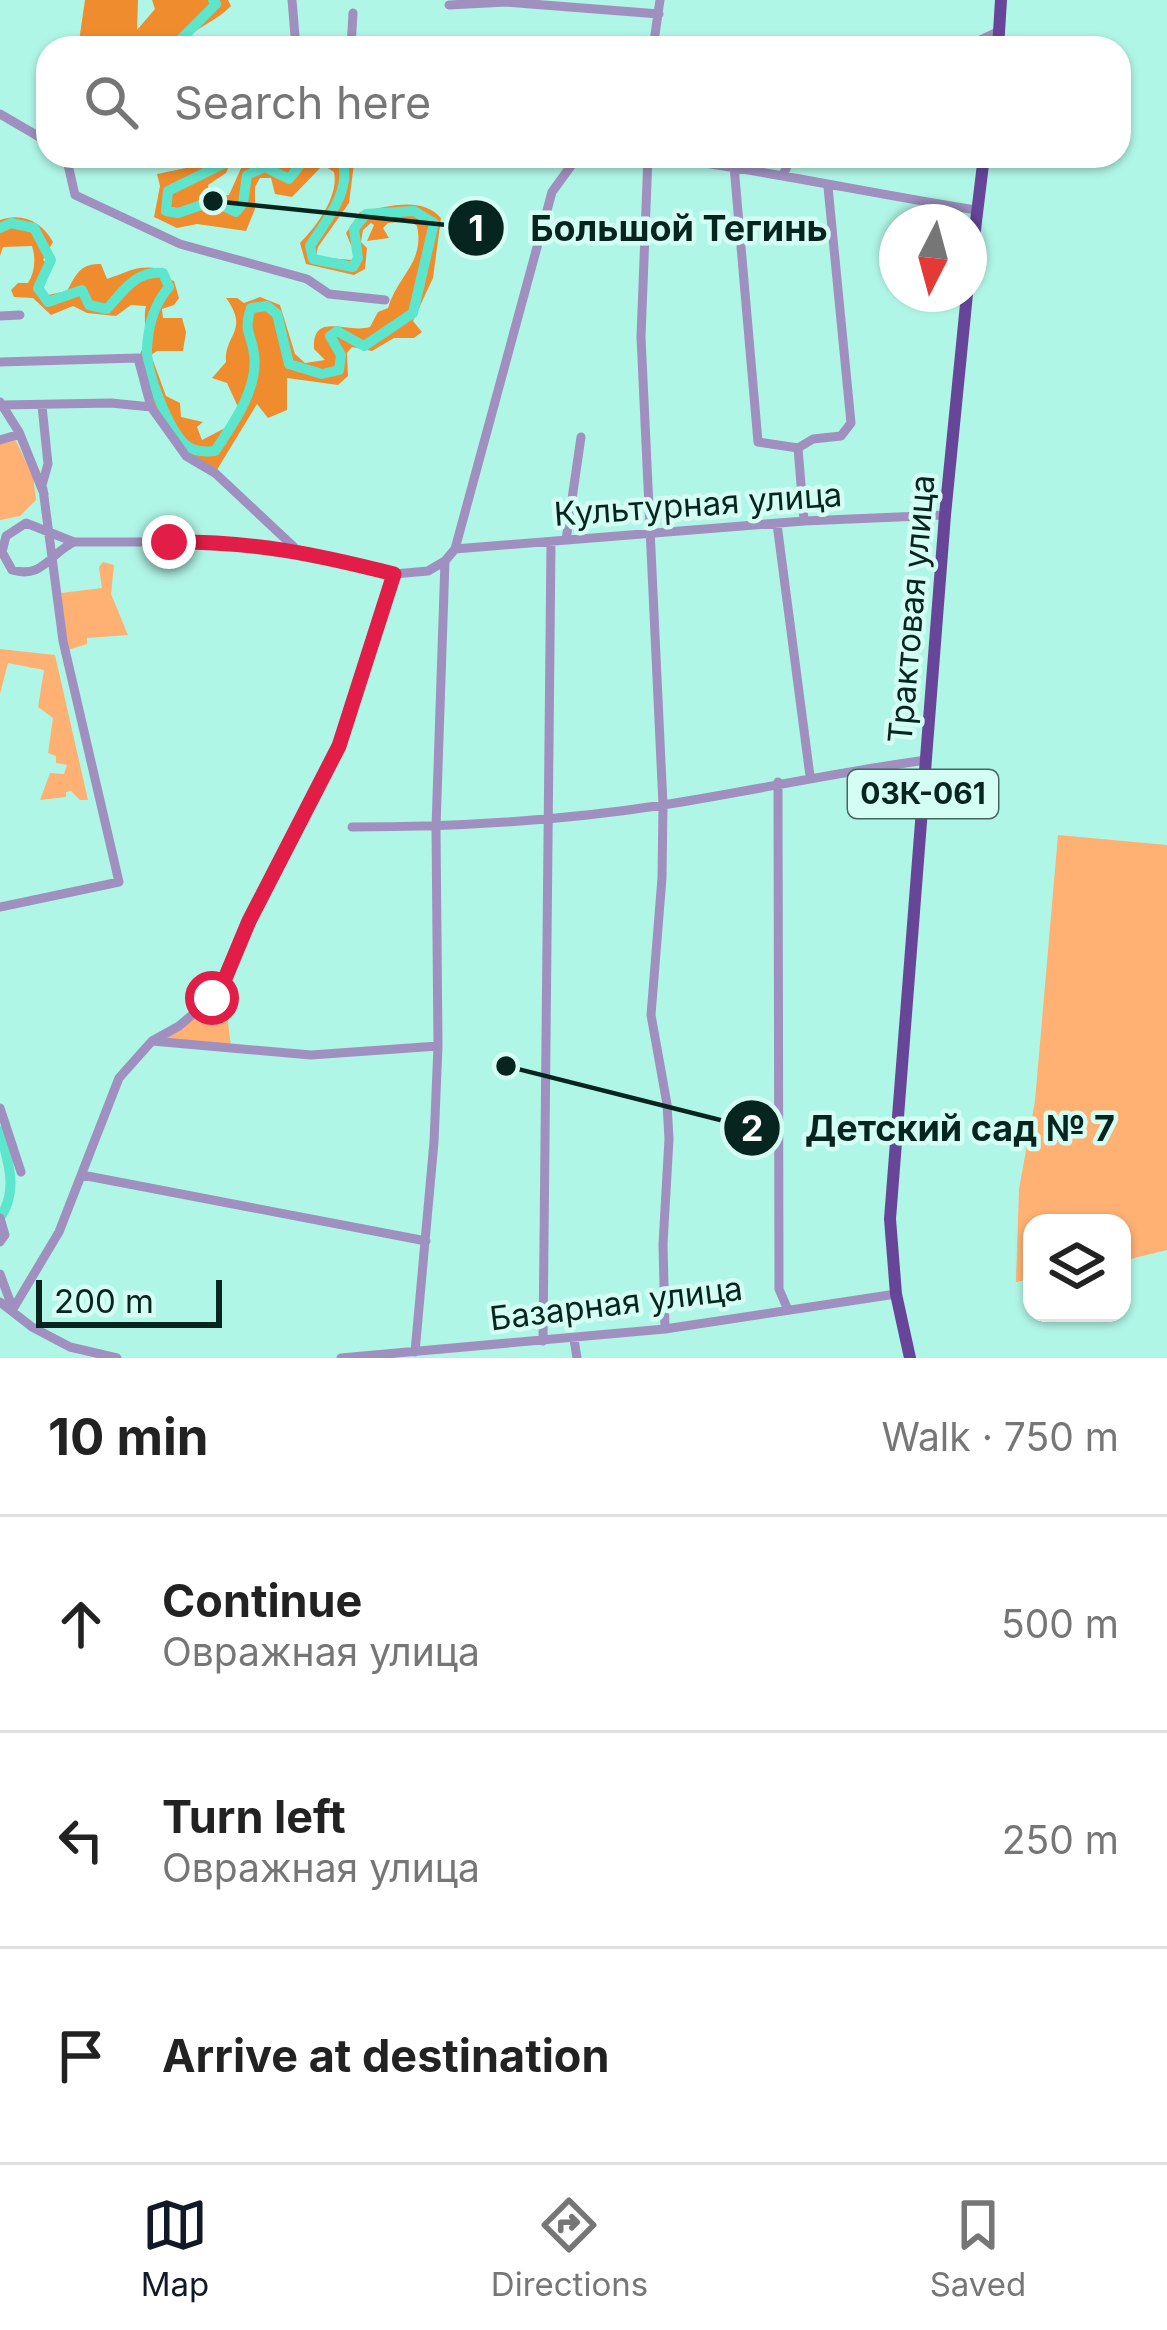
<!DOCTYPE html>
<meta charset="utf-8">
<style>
:root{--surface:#fff;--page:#f2f2f2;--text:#222;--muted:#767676;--line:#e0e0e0;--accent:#111827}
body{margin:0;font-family:Inter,sans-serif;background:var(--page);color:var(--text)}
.controls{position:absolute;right:36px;bottom:36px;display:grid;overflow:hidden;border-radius:24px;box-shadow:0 3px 9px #0004}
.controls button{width:108px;height:108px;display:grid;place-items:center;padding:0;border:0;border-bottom:3px solid var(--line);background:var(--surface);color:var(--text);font:60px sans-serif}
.compass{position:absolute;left:879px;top:204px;width:108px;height:108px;border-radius:50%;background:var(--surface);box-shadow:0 3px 9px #0004;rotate:186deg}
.scale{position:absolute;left:36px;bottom:30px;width:186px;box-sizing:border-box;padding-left:12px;border:6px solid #07251f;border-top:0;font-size:33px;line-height:42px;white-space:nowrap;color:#07251f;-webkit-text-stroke:9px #d4fdf3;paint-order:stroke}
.stop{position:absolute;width:36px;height:36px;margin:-27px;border:9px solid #e11d48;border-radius:50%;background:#fff}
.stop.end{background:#e11d48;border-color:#fff;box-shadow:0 3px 12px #0008}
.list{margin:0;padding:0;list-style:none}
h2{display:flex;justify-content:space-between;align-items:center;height:156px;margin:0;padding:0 48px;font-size:51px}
h2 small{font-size:39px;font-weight:400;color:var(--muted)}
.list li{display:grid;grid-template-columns:78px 1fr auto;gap:36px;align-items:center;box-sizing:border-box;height:216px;padding:0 48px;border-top:3px solid var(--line)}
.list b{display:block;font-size:45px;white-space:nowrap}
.list p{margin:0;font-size:39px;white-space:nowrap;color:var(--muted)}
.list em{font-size:39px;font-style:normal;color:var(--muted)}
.icon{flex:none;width:66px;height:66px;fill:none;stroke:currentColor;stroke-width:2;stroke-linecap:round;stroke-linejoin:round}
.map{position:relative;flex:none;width:1167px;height:1358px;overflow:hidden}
.search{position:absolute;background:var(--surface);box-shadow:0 3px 9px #0004;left:36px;right:36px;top:36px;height:132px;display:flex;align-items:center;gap:30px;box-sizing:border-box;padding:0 42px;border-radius:36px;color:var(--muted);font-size:45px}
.sheet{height:804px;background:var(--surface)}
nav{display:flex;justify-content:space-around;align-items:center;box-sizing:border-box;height:168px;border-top:3px solid var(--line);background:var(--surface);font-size:33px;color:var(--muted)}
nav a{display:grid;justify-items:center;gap:6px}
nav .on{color:var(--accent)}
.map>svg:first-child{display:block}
</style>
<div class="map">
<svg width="1167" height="1358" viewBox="0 0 1167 1358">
<rect width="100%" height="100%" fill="#b0f6e6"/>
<path fill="#feb173" d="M15 439 33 476 36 500 20 516 0 520V442Z
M103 562 114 565 111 594 128 635 87 638V644L68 650 61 593 102 588 99 567Z
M0 649 55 655 88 800H80L71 791 66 792V797L40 800 50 773 64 774 67 765 56 763V756L48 753 53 718 38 707 44 670 8 663 0 694Z
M1058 835 1167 845V1250L1122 1261V1223H1032V1279L1016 1282 1019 1189 1035 1101Z
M224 988 231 1047 163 1038Z"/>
<path fill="#ef8d2e" d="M85 0H138L137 30 155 9 152 0H228L231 6C215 23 191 28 180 48H78Z
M203 156H233L226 173 208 185 209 197 229 195 243 164C277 151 318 156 355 156L349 203 318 247 316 257 352 260 355 255 346 233 360 212C386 207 421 195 441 218L433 278 413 321 422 332 414 338H394L372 351 352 347 347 353 348 376 338 385 287 378V410L268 418 257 404 215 473C181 454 137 403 138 360 139 354 143 349 145 343 147 330 143 319 146 306L131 305 116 316 87 313 73 306 51 315 33 298 14 297 11 290 18 283H28C35 272 36 258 32 246L3 247 0 256V220C23 212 42 222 53 242L43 260 52 267 43 289 48 295 67 291C76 275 80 263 101 264L107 279C126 273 138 264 159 269L161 276 174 281 179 298 174 305 162 309 163 318H182L186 332 183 351H157L151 355 166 396 180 403 181 417 203 422 197 427 202 440 227 427 238 407 227 383 212 378 226 362C224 334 250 331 226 298H237L244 303 260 297 280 305 295 354 305 363 325 360 314 349C312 311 347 334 370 327L378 312 388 308C397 276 425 263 417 226L410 221 388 223 383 228 389 238 367 241 374 225 371 223 363 230 361 242 367 248 365 269 354 275 306 264 300 243C317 226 339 196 334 172L323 165 292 197 275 194 271 178H260L255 187V209L246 231 197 224 177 228 154 217 160 186 157 174 196 166Z"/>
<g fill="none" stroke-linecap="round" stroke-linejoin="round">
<path stroke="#5ce6ce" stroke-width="10" d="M172 48 216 4 213 0
M222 156 227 162 168 191 166 211 178 213 213 201 236 212 243 203 247 175 265 167 289 179 307 156
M0 228 11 223 34 228 51 260 38 288 48 302 82 290 89 305 107 309C123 291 136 270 163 273L169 287C154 304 148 326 147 349 146 372 169 432 187 446 195 452 206 452 215 451 233 424 259 388 254 354 251 331 243 333 251 308L267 306 277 314 289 364 322 374 339 370 341 355 330 336 337 331 364 346 413 313 434 223 414 211 366 214 354 229 358 258 353 267 313 259 310 246C327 219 354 189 341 156
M0 1131C8 1162 19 1190 0 1218"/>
<path stroke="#9f90bf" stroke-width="9" d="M292 0 296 48
M449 5 506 2 659 14
M351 48 353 13
M653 48 660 0
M964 48 999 31
M0 114 48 142
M66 156 75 195 180 244 307 279 329 294 385 300
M526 156 573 163
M648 156 641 337 663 805 662 878 651 1015 667 1104 669 1139 663 1244 665 1329
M652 156C761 169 867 193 976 210
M573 163 591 156
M734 166 758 442 798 448 804 521
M783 175 792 156
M0 316 20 315
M0 362 138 358 151 407 186 456 215 473 294 547
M0 402 19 432 44 494
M2 405 111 403 151 407
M0 440 20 434
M798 448 813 439 841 436 851 423 828 187
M42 485 48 464 42 406
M777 524 810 776
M566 540 581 437
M74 542C49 554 43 579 12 570L2 552 6 536 26 523 74 542H216L296 549 394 574 428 571 445 561
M455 549 804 521 945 515
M778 782 779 1289 788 1310
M352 827C456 827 560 821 663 805 751 791 838 772 926 760
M0 907 119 882 63 641 43 489
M152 1041 311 1055 438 1046
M0 1108 21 1172
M82 1175 426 1241
M0 1218 5 1235 0 1242
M0 1274 13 1309
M0 1302 32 1327 70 1347 117 1358
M13 1309 59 1232 119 1078 152 1041 179 1026 212 998 224 981 249 921 339 746 394 574
M574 1339 577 1358
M543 1341 551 542
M415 1352 434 1142 438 1046 436 827 445 561 455 549 552 192 573 163
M341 1358 665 1329 896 1294"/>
<path stroke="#67469a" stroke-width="12" d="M998 48 1001 0
M969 279 984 156
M910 1358 896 1294 890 1219 945 515 967 294"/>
</g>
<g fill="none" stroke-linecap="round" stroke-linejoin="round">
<path stroke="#e11d48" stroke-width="15" d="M169 542C252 541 315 554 394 574L339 746 249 921 224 981 212 998"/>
</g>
<g text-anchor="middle" stroke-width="9" stroke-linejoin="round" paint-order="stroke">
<rect fill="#d4fdf3" stroke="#44665f" stroke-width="3" x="848" y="770" width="150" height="48" rx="9"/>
<g font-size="30" font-weight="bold" fill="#07251f">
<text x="923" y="804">03К-061</text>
</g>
<g font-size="33" fill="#07251f" stroke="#d4fdf3">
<text transform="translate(698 504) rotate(-4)" y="12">Культурная улица</text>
<text transform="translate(911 609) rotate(-85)" y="12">Трактовая улица</text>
<text transform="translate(616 1303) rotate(-7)" y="12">Базарная улица</text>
</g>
</g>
<path fill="none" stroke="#07251f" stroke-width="4.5" d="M213 201L476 228M506 1066L752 1128"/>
<g fill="#07251f" stroke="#d4fdf3" stroke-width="4.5">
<circle cx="213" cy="201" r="12"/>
<circle cx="506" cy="1066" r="12"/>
<circle cx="476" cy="228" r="30"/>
<circle cx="752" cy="1128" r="30"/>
</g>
<g font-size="36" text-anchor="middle" font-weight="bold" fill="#fff">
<text x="476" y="241">1</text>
<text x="752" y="1141">2</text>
</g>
<g font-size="36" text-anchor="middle" font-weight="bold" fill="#07251f" stroke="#d4fdf3" stroke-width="9" stroke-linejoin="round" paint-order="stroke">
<text x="679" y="241">Большой Тегинь</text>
<text x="960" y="1141">Детский сад № 7</text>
</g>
</svg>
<div class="controls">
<button><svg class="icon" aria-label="layers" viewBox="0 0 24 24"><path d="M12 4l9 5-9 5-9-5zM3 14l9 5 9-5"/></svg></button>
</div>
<svg class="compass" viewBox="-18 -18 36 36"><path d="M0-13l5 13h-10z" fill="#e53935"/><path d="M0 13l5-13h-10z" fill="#767676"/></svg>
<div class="scale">200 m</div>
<div class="stop" style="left:212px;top:998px"></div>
<div class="stop end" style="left:169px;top:542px"></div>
<div class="search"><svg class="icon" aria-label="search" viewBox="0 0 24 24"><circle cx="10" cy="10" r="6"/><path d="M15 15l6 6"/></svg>Search here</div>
</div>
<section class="sheet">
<h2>10 min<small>Walk · 750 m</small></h2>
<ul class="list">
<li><svg class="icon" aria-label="ahead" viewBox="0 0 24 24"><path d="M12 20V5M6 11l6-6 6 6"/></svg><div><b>Continue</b><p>Овражная улица</p></div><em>500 m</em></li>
<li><svg class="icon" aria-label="left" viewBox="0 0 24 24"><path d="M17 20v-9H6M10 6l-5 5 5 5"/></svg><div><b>Turn left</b><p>Овражная улица</p></div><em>250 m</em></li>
<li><svg class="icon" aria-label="arrive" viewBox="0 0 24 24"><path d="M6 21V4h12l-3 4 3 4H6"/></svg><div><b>Arrive at destination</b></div></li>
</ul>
</section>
<nav>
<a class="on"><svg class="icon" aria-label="map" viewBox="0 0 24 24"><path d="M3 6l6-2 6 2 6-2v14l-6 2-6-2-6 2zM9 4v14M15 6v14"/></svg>Map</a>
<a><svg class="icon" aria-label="directions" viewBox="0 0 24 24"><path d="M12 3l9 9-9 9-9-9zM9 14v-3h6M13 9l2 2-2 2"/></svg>Directions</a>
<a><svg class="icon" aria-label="saved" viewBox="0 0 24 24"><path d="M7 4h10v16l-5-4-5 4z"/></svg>Saved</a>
</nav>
